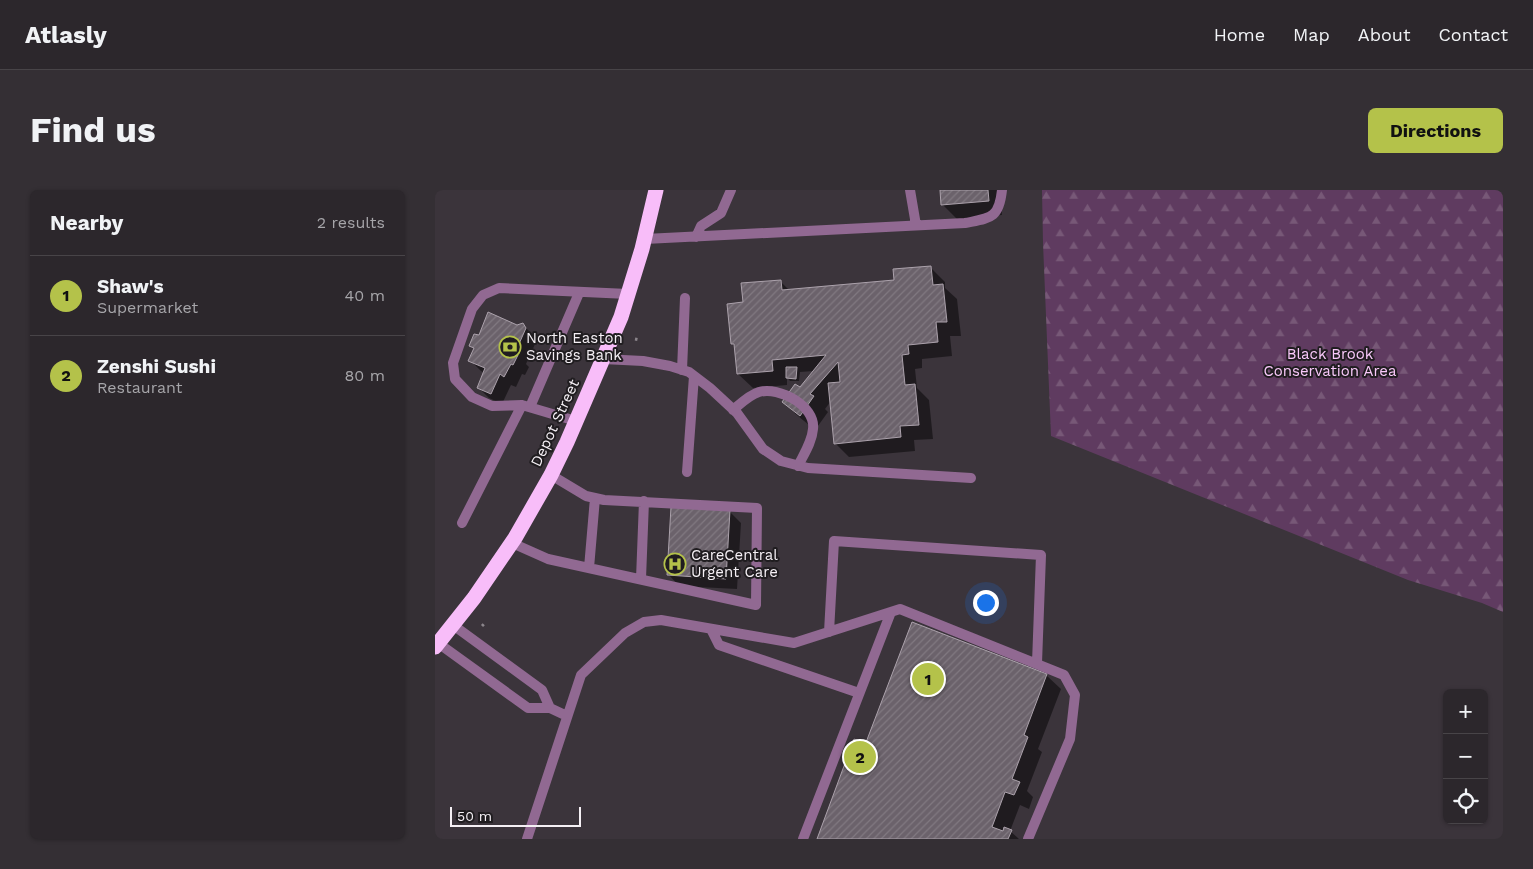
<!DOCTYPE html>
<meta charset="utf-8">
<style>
:root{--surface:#2c272c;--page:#342f34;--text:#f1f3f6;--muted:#a6a5a9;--line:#484448;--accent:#b4c24a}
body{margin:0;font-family:"Work Sans",sans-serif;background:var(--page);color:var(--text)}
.controls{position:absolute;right:15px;bottom:15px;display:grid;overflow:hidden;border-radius:8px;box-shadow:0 1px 4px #0004}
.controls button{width:45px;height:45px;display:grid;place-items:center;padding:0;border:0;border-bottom:1px solid var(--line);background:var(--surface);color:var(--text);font:25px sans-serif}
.scale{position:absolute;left:15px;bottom:12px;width:131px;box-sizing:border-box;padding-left:5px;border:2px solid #f5f0f5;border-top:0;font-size:14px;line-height:18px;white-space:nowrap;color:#f5f0f5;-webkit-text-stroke:4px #201d20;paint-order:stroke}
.you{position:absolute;left:550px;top:412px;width:18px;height:18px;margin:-12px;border:4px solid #fff;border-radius:50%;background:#1a73e8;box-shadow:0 0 0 8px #1a73e833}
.badge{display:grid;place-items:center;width:32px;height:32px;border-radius:50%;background:var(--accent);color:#111;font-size:16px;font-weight:700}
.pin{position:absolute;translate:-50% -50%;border:2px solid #fff;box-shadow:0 1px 5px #0006}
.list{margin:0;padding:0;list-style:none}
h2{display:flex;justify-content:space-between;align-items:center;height:65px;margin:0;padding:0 20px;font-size:21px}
h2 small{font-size:16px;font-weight:400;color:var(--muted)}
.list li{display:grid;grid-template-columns:32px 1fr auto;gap:15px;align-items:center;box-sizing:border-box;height:80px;padding:0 20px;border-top:1px solid var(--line)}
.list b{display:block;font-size:19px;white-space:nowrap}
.list p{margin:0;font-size:16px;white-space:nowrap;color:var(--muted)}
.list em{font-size:16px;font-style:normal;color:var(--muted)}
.icon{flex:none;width:28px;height:28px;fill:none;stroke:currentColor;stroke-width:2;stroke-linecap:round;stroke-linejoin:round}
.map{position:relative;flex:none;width:1068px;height:649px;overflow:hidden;border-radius:8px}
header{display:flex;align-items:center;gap:30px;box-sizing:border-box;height:70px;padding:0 25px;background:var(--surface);border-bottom:1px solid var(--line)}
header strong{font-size:24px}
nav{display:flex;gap:28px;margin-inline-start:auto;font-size:18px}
.intro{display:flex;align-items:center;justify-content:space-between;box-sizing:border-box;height:120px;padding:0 30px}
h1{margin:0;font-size:35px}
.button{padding:12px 22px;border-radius:8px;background:var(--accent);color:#111;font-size:18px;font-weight:700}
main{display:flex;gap:30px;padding:0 30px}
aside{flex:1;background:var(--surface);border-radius:8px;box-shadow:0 1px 4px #0004}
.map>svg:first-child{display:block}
</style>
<header>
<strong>Atlasly</strong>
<nav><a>Home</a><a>Map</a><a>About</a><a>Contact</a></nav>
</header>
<div class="intro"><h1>Find us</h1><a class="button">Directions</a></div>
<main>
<aside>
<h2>Nearby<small>2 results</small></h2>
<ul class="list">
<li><span class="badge">1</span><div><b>Shaw's</b><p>Supermarket</p></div><em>40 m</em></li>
<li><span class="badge">2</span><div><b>Zenshi Sushi</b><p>Restaurant</p></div><em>80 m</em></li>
</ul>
</aside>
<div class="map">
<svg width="1068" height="649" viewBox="0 0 1068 649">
<defs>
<pattern id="forest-firs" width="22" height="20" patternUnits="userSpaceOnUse" patternTransform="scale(1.25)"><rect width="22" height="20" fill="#5f3b60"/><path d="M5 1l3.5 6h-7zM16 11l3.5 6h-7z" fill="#775877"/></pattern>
<pattern id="building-hatch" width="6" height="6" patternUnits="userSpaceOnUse" patternTransform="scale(1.25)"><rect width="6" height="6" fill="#6b626b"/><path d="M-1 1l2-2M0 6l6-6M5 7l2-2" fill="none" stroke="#817981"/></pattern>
</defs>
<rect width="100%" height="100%" fill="#3b343b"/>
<path fill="url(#forest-firs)" d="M607 0H1068V422L1047 413 973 390 616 246 608 53Z"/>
<path fill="#0007" d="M506 0H565L567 25 522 29 508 15Z
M495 77 510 92V98L522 109 526 146H515L517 166 487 169V178L480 179 482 198 494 210 498 249 479 250 480 261 414 267 400 253 396 211 390 219 393 222 380 240 363 226 348 212 365 199 379 181 365 182 364 191H355L352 187V195L318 198 303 184 301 158 297 153 309 113 345 91 355 101 460 91Z
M88 135 101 148V152L91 174 94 177 90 185 87 184 81 197 76 195 67 214 54 208 43 197 49 183 46 181 35 170 40 159 36 156 44 147Z
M295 322 306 333 302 399 244 396 233 384Z
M611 485 626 499 603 559 607 562 592 601 598 607 594 619 585 615 575 641 584 649H383L431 557Z"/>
<path fill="url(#building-hatch)" stroke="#aca2ac" d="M505 0H553L554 11 506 15Z
M496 76 498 95 508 94 512 132H501L503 152 473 155 474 164 467 165 470 195 480 194 484 235 465 236 466 247 399 254 393 193 405 192 403 172 375 204 379 206 365 226 347 212 360 194 365 197 391 165 337 170 338 181 302 184 299 154H296L292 114 308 112 306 93 346 90 347 100 459 90 458 79Z
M53 122 82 135 88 133 91 138 80 163 83 165 78 175 76 174 69 187 65 184 56 204 42 198 50 178 33 171 39 158 34 156 39 144 44 145Z
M351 177H362L361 189 351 188Z
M236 317 295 320 291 389 232 385Z
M477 432 612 484 589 545 593 547 577 589 585 592 579 605 570 602 557 637 568 641 569 637 577 640 573 649H382L419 549 430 555Z"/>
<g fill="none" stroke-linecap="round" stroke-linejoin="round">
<path stroke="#8b858b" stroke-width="3" stroke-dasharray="2.5 4" stroke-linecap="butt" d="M200 149 205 150
M47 436 49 434"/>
<path stroke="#916992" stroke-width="10" d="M475 0 481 35
M261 47 266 36 286 23 296 0
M210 49 530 33C555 28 564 29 567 0
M168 169 208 171 235 176 254 182 275 198 302 223 328 259 346 271 373 278 536 288
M247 180 250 108
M95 217 144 103
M298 220C305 214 314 205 324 202 344 196 381 216 378 239 377 252 369 264 363 276
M141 231 87 215 57 216 37 207 20 189 18 173 37 119 48 105 64 98 193 104
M252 282 259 186
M27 333 87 215
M77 353 113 369 321 415 322 318 169 310 151 306 116 285
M154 378 160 308
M206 389 209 311
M18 435 107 500 115 518
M276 439 284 455 424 503
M394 442 399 351 606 365 602 473
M3 453 93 518H115L132 526
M92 649 146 485 190 443 209 432 226 430 359 453 465 419 629 485 640 505 635 549 593 649
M368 649 456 422"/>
<path stroke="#f8bdf9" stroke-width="15" d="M0 457 39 408 80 348 116 285 132 252 186 127 207 59 221 0"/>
</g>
<defs>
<g id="bank-ring" transform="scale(1.125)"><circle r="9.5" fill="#201d20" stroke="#b4c24a" stroke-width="1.5"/><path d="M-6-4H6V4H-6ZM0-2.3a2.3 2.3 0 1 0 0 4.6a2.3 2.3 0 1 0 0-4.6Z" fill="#b4c24a"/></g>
<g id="hospital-ring" transform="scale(1.125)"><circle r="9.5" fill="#201d20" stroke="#b4c24a" stroke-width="1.5"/><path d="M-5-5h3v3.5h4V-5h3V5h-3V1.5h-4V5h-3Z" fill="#b4c24a"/></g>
</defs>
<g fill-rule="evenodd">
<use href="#bank-ring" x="75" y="157"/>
<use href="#hospital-ring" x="240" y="374"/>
</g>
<g text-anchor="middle" stroke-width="4" stroke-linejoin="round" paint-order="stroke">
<g font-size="15" fill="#f5f0f5" stroke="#201d20" text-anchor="start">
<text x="91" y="153">North Easton<tspan x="91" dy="17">Savings Bank</tspan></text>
<text x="256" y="370">CareCentral<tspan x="256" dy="17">Urgent Care</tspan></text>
</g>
<g font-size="15" fill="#fac9fb" stroke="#201d20">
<text x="895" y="169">Black Brook<tspan x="895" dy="17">Conservation Area</tspan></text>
</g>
<g font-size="15" fill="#f5f0f5" stroke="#201d20">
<text transform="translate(120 233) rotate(-65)" y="5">Depot Street</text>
</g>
</g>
</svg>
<div class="controls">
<button>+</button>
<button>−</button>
<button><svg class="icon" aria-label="locate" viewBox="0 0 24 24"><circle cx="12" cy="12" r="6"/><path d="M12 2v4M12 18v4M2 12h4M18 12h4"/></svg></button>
</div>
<div class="scale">50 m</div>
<div class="you"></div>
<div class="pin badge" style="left:493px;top:489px">1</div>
<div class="pin badge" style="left:425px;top:567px">2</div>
</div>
</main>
